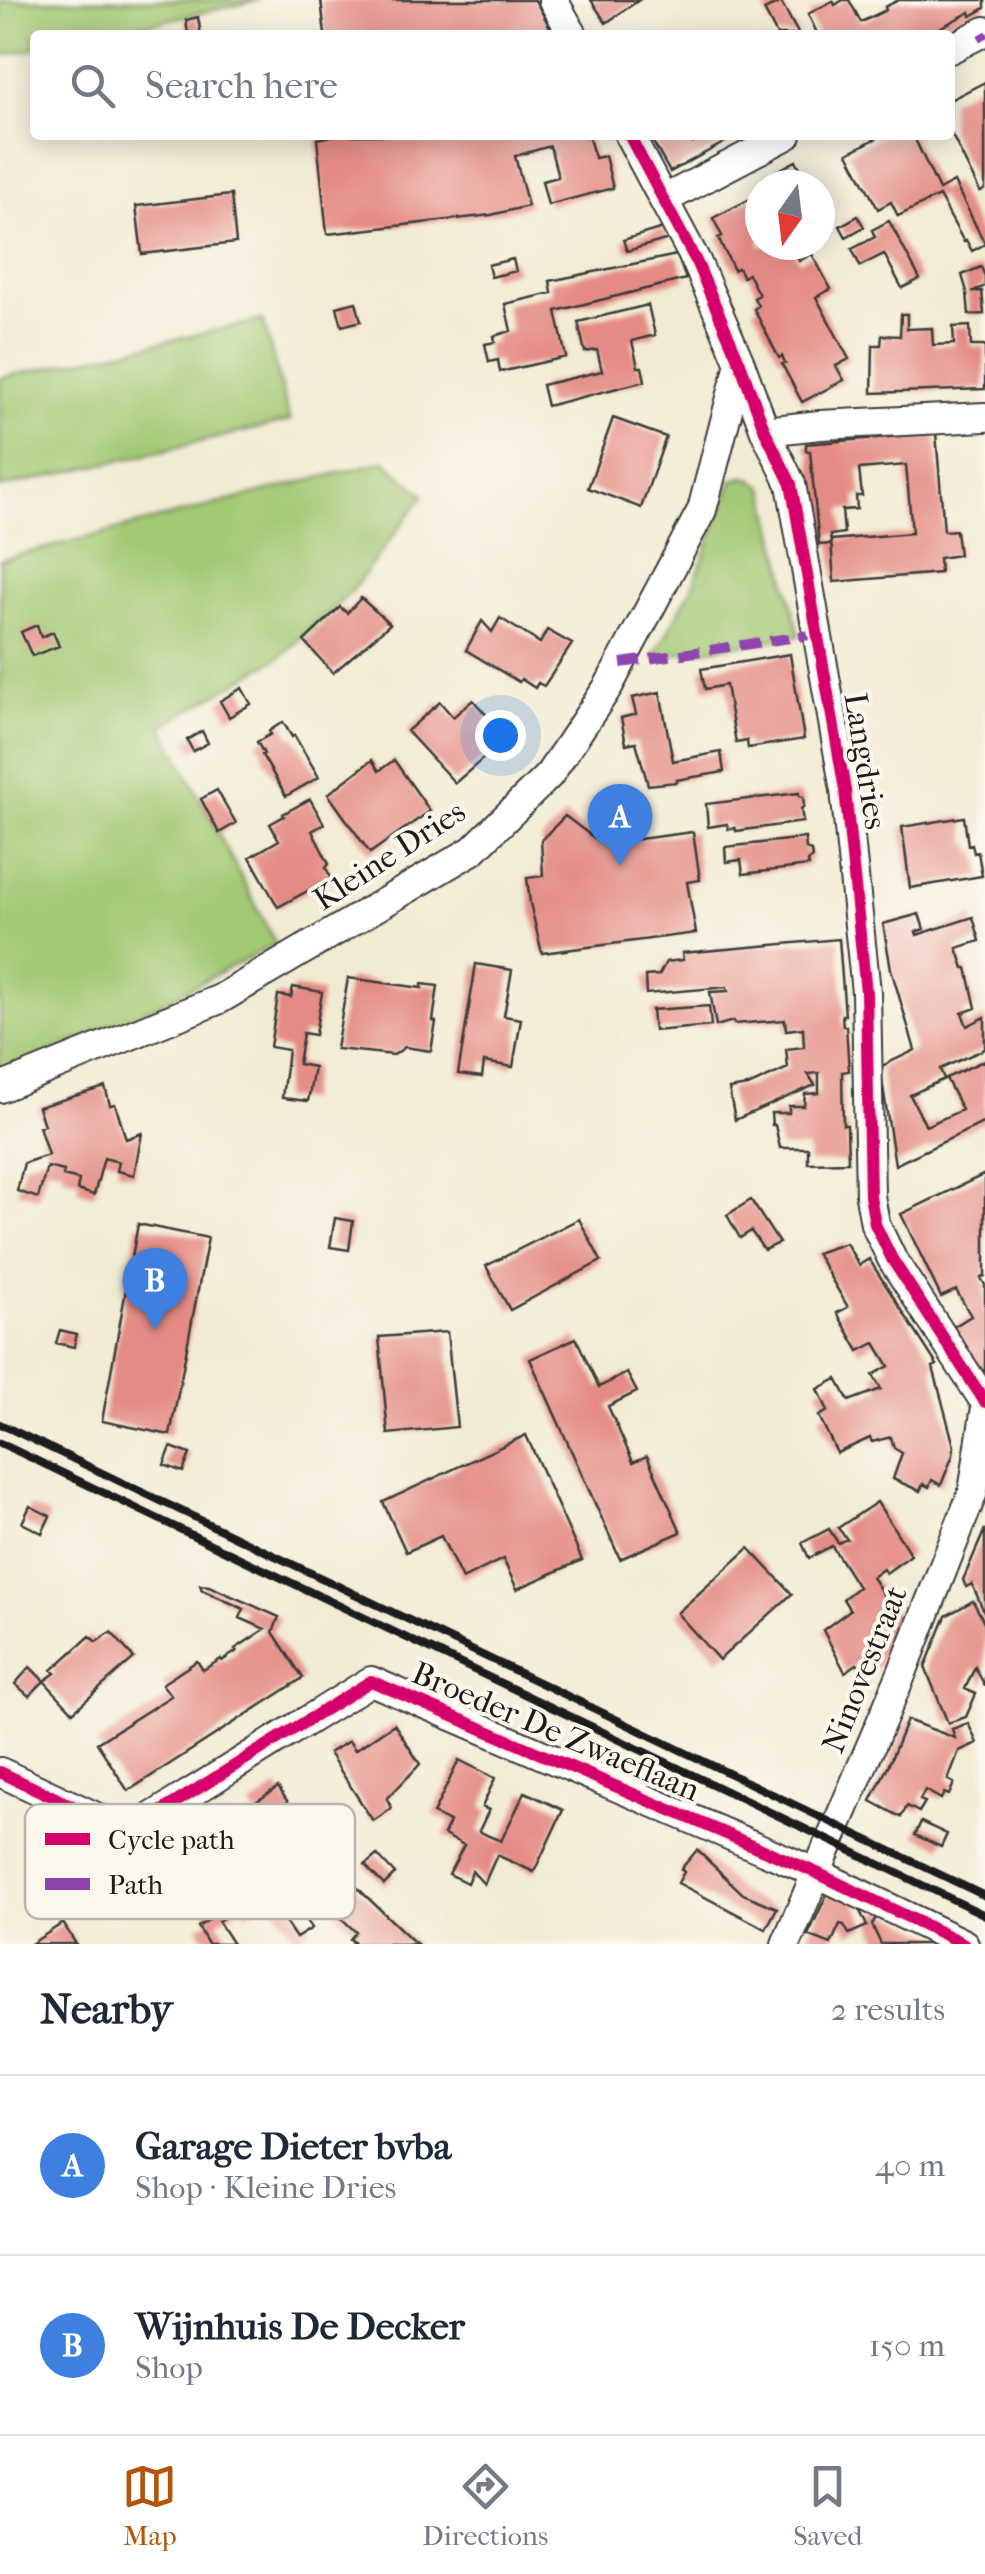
<!DOCTYPE html>
<meta charset="utf-8">
<style>
:root{--surface:#fff;--page:#f6f6f7;--text:#1f2937;--muted:#747a83;--line:#e0e1e3;--accent:#b45309}
body{margin:0;font-family:"IM FELL French Canon",serif;background:var(--page);color:var(--text)}
.compass{position:absolute;left:745px;top:170px;width:90px;height:90px;border-radius:50%;background:var(--surface);box-shadow:0 5px 25px #0003;rotate:194deg}
.you{position:absolute;left:500px;top:735px;width:35px;height:35px;margin:-25px;border:8px solid #fff;border-radius:50%;background:#1a73e8;box-shadow:0 0 0 15px #1a73e833}
.badge{display:grid;place-items:center;width:65px;height:65px;border-radius:50%;background:var(--accent);color:#fff;font-size:32px;font-weight:700}
.pin{position:absolute;translate:-50% -82px;filter:drop-shadow(0 2px 5px #0008)}
.pin::after{content:'';position:absolute;top:52px;width:35px;height:30px;background:inherit;clip-path:polygon(0 0,100% 0,50% 100%)}
.list{margin:0;padding:0;list-style:none}
h2{display:flex;justify-content:space-between;align-items:center;height:130px;margin:0;padding:0 40px;font-size:42px}
h2 small{font-size:32px;font-weight:400;color:var(--muted)}
.list li{display:grid;grid-template-columns:65px 1fr auto;gap:30px;align-items:center;box-sizing:border-box;height:180px;padding:0 40px;border-top:2px solid var(--line)}
.list b{display:block;font-size:38px;white-space:nowrap}
.list p{margin:0;font-size:32px;white-space:nowrap;color:var(--muted)}
.list em{font-size:32px;font-style:normal;color:var(--muted)}
.icon{flex:none;width:55px;height:55px;fill:none;stroke:currentColor;stroke-width:2;stroke-linecap:round;stroke-linejoin:round}
.map{position:relative;flex:none;width:985px;height:1944px;overflow:hidden}
.search{position:absolute;background:var(--surface);box-shadow:0 5px 25px #0003;left:30px;right:30px;top:30px;height:110px;display:flex;align-items:center;gap:25px;box-sizing:border-box;padding:0 35px;border-radius:10px;color:var(--muted);font-size:38px}
.sheet{height:490px;background:var(--surface)}
nav{display:flex;justify-content:space-around;align-items:center;box-sizing:border-box;height:140px;border-top:2px solid var(--line);background:var(--surface);font-size:28px;color:var(--muted)}
nav a{display:grid;justify-items:center;gap:5px}
nav .on{color:var(--accent)}
.map>svg:first-child{display:block}
</style>
<div class="map">
<svg width="985" height="1944" viewBox="0 0 985 1944">
<rect width="100%" height="100%" fill="#fbf7ec"/>
<filter id="ink" filterUnits="userSpaceOnUse"><feTurbulence type="fractalNoise" baseFrequency=".01" numOctaves="2"/><feDisplacementMap in="SourceGraphic" scale="20" xChannelSelector="R" yChannelSelector="G"/><feConvolveMatrix kernelMatrix="1 2 1 2 8 2 1 2 1" color-interpolation-filters="sRGB"/></filter>
<filter id="wash" filterUnits="userSpaceOnUse"><feTurbulence type="fractalNoise" baseFrequency=".0048" numOctaves="4" result="noise"/><feDisplacementMap in="SourceGraphic" scale="40" xChannelSelector="R" yChannelSelector="G"/><feGaussianBlur stdDeviation="2.25" result="paint"/><feColorMatrix in="noise" values="0 0 0 0 0 0 0 0 0 0 0 0 0 0 0 0 0 1.4 0 .05"/><feComposite in="paint" operator="in"/></filter>
<g filter="url(#wash)">
<rect width="100%" height="100%" fill="#f2ebd4"/>
<path fill="#a3c974" stroke="#607248" stroke-width="2.5" d="M0 0H260L98 35H35V49L0 56Z
M263 320 290 421 0 488V378Z
M384 461 424 495 350 593 280 657 162 726 276 944 135 1016 0 1072V560Z
M743 477 753 479 765 488 799 636 654 657 692 588 733 480Z"/>
<g id="blocks">
<path fill="#e48b85" d="M321 0H535L554 35H531L529 31 498 35H325Z
M591 0H639L606 23Z
M843 0H849L861 22 886 10 885 7 899 0H985V8L971 16 970 12 926 35H818L808 14 833 1 835 5Z
M781 2 799 35H777L764 10Z
M198 17 201 35H188L186 20Z
M985 82V189L980 192 950 131V100Z
M336 135H588L595 158 605 156 613 188 548 205 542 181 558 177 550 146 515 156 528 206 491 215 327 234 317 139Z
M649 135H689L693 143 708 135H738L670 172Z
M883 135H913L939 190 954 182 985 244 972 251 966 240 964 242 939 196 898 216 891 202 878 209 848 153Z
M796 161 803 173 781 185H767L764 178Z
M760 194V245H791L799 261 812 254 831 289 816 297 849 359 836 366 844 380 802 402 782 364 785 363 782 356 779 358 754 309 758 306 754 298 759 295 748 274 743 277 738 268 734 270 718 238 722 236 713 218Z
M231 195 236 243 142 254 136 206Z
M858 216 864 227 846 237 840 226Z
M889 221 920 279 902 288 884 254 860 266 852 249 875 237 872 230Z
M663 228 669 239 627 251 623 240Z
M677 255 686 279 556 311 566 357 500 372 498 360 489 362 485 344 495 342 494 336 511 331 505 304 552 293 550 281Z
M513 259 516 271 491 277 488 265Z
M981 267 985 276V286L972 292 982 291 984 314 969 315 967 292 962 275Z
M356 302 361 321 342 326 337 307Z
M648 305 655 335 632 341 638 367H642L645 381 547 406 542 385 602 371 597 350 585 352 578 322Z
M901 314H907V329L932 328 933 345 954 344 953 327 970 326 971 346H985V389L872 393 873 345H881L882 335 900 336Z
M613 418 666 437 641 508 588 488Z
M936 433 944 531 956 530 959 555 939 558 940 573 834 582 831 540 912 533 906 465 859 469 862 496H856L857 509 842 510 844 533 830 535 831 544 819 545 810 451H806V444Z
M361 598 390 624 333 673 304 641 340 607 347 613Z
M500 618 540 643 547 630 572 644 544 686 538 683 535 688 521 679 519 682 466 650 482 621 492 632Z
M37 625 41 637 53 632 59 646 32 656 21 632Z
M790 654 804 739 748 748 747 741 736 743 726 685 705 689 701 669Z
M242 688 251 704 229 717 220 701Z
M660 692 673 761 721 752 724 772 676 780 677 782 648 785 636 742 626 744 621 718 636 714 632 698Z
M473 700 507 738 455 783 407 731 440 702 453 717Z
M283 722 292 737 294 735 319 777 286 796 262 755 264 754 257 742 271 734 269 731Z
M202 731 208 743 193 751 187 740Z
M372 760 379 771 394 760 430 811 370 853 328 794Z
M217 790 236 823 219 833 201 799Z
M799 793V796L803 797 804 806 801 809 803 822 736 831 735 828 728 829 727 824 708 827 706 804Z
M310 799 324 824 312 831 329 864 326 868 331 878 278 907 250 857 279 840 270 824 284 816 283 814Z
M565 816 602 844 693 832 700 880 687 882 696 933 542 953 530 903 527 878 543 876 541 840Z
M964 817 968 845 972 844 974 853 978 852 982 876 910 888 902 827Z
M805 838 806 849 811 851 812 858 808 862 809 866 743 874 741 860 726 862 725 847Z
M919 914 924 929 916 932 917 935 973 917 980 941 957 948 964 968H967L976 1008 962 1013 967 1026 985 1017V1049L940 1069 944 1079 910 1095 926 1126 962 1110 946 1078 985 1060V1122L895 1165 880 1067 915 1050 891 969 883 924Z
M839 939 845 1015H842L843 1026H846L849 1071 842 1072 843 1125H847L848 1162 808 1163V1148H780L775 1125H772L771 1113H789V1106H804L805 1094 819 1093V1073L808 1074 815 1085 735 1120 729 1089 748 1086 788 1068 786 1049 804 1047 803 1028 786 1030 785 1020 734 1024 733 1021 716 1026 710 992 728 991 727 987 646 994 645 976 659 975 666 962 683 960 682 953Z
M476 964 512 970 504 1016 521 1019 513 1067 484 1062 482 1077 458 1074Z
M348 978 422 988V984L438 986 433 1021 436 1022 431 1051 405 1047 394 1055 336 1049Z
M293 987 322 992 315 1035 303 1033 298 1064 314 1067 308 1101 282 1098 288 1050 270 1047 278 995 291 997Z
M709 1006 711 1026 654 1031 652 1010Z
M105 1087 110 1105 115 1104 126 1139 142 1133 134 1175 117 1171 119 1162 104 1158 94 1195 77 1190 79 1180 63 1176 64 1171 47 1167 38 1198 17 1191 24 1163 48 1155 39 1126 44 1125 38 1107Z
M985 1174V1276L981 1278 985 1285V1371L976 1370 950 1329 971 1316 956 1290 941 1297 901 1214Z
M751 1200 779 1243 764 1250 751 1231 740 1238 727 1215Z
M335 1218 353 1221 349 1250 330 1247Z
M579 1219 601 1261 510 1310 486 1266Z
M138 1224 208 1238 170 1435 102 1421Z
M846 1243 859 1265 869 1259 937 1365 933 1367 954 1446 953 1455 941 1485 932 1480 929 1487 923 1484 920 1491 893 1479 902 1453 894 1448 891 1437 872 1442 870 1438 837 1453 819 1416 828 1411 818 1389 837 1379 849 1401 881 1389 873 1375 889 1366 875 1343 859 1351 837 1313 848 1307 816 1253Z
M60 1330 76 1334 74 1347 56 1343Z
M447 1332 457 1427 388 1434 379 1337Z
M576 1338 599 1387 627 1373 637 1392 608 1406 633 1462 647 1456 681 1532 620 1559 530 1359Z
M526 1435 582 1560 517 1589 503 1559 462 1579 441 1536 406 1552 383 1502Z
M171 1447 190 1454 183 1472 164 1465Z
M877 1502 911 1555 886 1573 883 1569 872 1577 898 1617 878 1666 864 1670 857 1664 845 1672 823 1630 850 1610 843 1599 858 1587 832 1546 809 1558 802 1543 829 1529 838 1543 847 1539 838 1528Z
M30 1506 50 1516 42 1533 22 1523Z
M985 1529V1614L972 1584 966 1587 963 1580Z
M749 1548 792 1594 719 1660 677 1613Z
M200 1585 209 1586 279 1617 273 1632 303 1678 128 1791 97 1743 171 1696 162 1684 197 1661 203 1670 221 1659 222 1661 237 1651 235 1649 265 1629 240 1618 244 1609 202 1590Z
M973 1601 985 1624V1686L975 1667 965 1689 976 1694 966 1717 948 1723 925 1667 946 1616Z
M111 1632 134 1658 73 1712 44 1681 29 1696 15 1684 30 1667 44 1681 55 1673 52 1670 90 1636 96 1642Z
M907 1720 955 1738 952 1729 968 1723 977 1743 959 1751 948 1780 954 1783 949 1795 944 1793 941 1799 925 1790 920 1800 925 1802 919 1812 907 1806 901 1817 871 1801 889 1764Z
M394 1724 420 1764 387 1799 392 1808 373 1821 329 1753 349 1741 355 1750Z
M459 1760 495 1778 482 1807 489 1810 479 1831 489 1836 501 1841 525 1792 563 1810 534 1872 497 1855 484 1884 472 1871 467 1883 449 1874 464 1845 444 1835 450 1822 433 1814Z
M278 1787 314 1842 286 1861 250 1806Z
M226 1821 257 1869 254 1870 264 1886 278 1877 312 1928 296 1938 269 1899 247 1914 242 1907 218 1921 233 1944H208L198 1927 210 1919 170 1857Z
M921 1822 947 1834 941 1847 915 1835Z
M697 1850 743 1894 777 1908 766 1929 678 1883 684 1872 681 1869Z
M377 1855 395 1874 384 1885 365 1865Z
M344 1875 412 1940 417 1944H352L354 1942 350 1939 356 1932 320 1898Z
M828 1892 853 1896 867 1926 849 1934 844 1925 840 1924 831 1944 808 1935Z
M880 1909 950 1944H881L872 1925Z
M63 1923 76 1944H31Z"/>
</g>
</g>
<g filter="url(#ink)">
<use href="#blocks" fill-opacity="0" stroke="#3c3b38" stroke-width="2.5"/>
<g fill="none" stroke-linecap="round" stroke-linejoin="round">
<g stroke="#3c3b38" stroke-width="32">
<path id="street" d="M553 0 573 35
M950 49 985 31
M629 135 696 261 740 363 765 431 791 484 845 790 866 992 870 1196 875 1224 892 1259 985 1402
M665 199 787 135
M765 431 820 425 985 417
M0 1088 220 999 473 850 549 775 608 687 702 510 740 363
M0 1772 128 1832 371 1681 817 1873 964 1944
M786 1944 902 1673 973 1492 985 1413"/>
</g>
<use href="#street" stroke="#fff" stroke-width="28"/>
<path stroke="#1c1c1c" stroke-width="8" d="M0 1424 985 1896
M0 1443 985 1915"/>
<path stroke="#8e44ad" stroke-width="10" stroke-dasharray="20 10" stroke-linecap="butt" d="M982 33 985 39
M621 663 817 634"/>
<g stroke="#fbf7ec" stroke-width="19">
<path id="cycleway" d="M629 135 696 261 740 363 765 431 791 484 845 790 866 992 870 1196 875 1224 892 1259 985 1402
M0 1772 128 1832 371 1681 817 1873 964 1944"/>
</g>
<use href="#cycleway" stroke="#d6006c" stroke-width="12"/>
</g>
</g>
<g text-anchor="middle" stroke-width="8" stroke-linejoin="round" paint-order="stroke">
<g font-size="32" fill="#1c1c1c" stroke="#fbf7ec">
<text transform="translate(866 761) rotate(81)" y="11">Langdries</text>
<text transform="translate(389 855) rotate(-33)" y="11">Kleine Dries</text>
<text transform="translate(864 1669) rotate(-68)" y="11">Ninovestraat</text>
<text transform="translate(556 1731) rotate(23)" y="11">Broeder De Zwaeflaan</text>
</g>
</g>
<rect x="25" y="1804" width="330" height="115" rx="15" fill="#fbf7ec" stroke="#b8b5ae" stroke-width="2.5"/>
<rect x="45" y="1833" width="45" height="12" fill="#d6006c"/>
<rect x="45" y="1878" width="45" height="12" fill="#8e44ad"/>
<g font-size="28" fill="#1c1c1c">
<text x="108" y="1849">Cycle path</text>
<text x="108" y="1894">Path</text>
</g>
</svg>
<svg class="compass" viewBox="-18 -18 36 36"><path d="M0-13l5 13h-10z" fill="#e53935"/><path d="M0 13l5-13h-10z" fill="#747a83"/></svg>
<div class="you"></div>
<div class="pin badge" style="left:620px;top:866px;background:#3f7fe0">A</div>
<div class="pin badge" style="left:155px;top:1330px;background:#3f7fe0">B</div>
<div class="search"><svg class="icon" aria-label="search" viewBox="0 0 24 24"><circle cx="10" cy="10" r="6"/><path d="M15 15l6 6"/></svg>Search here</div>
</div>
<section class="sheet">
<h2>Nearby<small>2 results</small></h2>
<ul class="list">
<li><span class="badge" style="background:#3f7fe0">A</span><div><b>Garage Dieter bvba</b><p>Shop · Kleine Dries</p></div><em>40 m</em></li>
<li><span class="badge" style="background:#3f7fe0">B</span><div><b>Wijnhuis De Decker</b><p>Shop</p></div><em>150 m</em></li>
</ul>
</section>
<nav>
<a class="on"><svg class="icon" aria-label="map" viewBox="0 0 24 24"><path d="M3 6l6-2 6 2 6-2v14l-6 2-6-2-6 2zM9 4v14M15 6v14"/></svg>Map</a>
<a><svg class="icon" aria-label="directions" viewBox="0 0 24 24"><path d="M12 3l9 9-9 9-9-9zM9 14v-3h6M13 9l2 2-2 2"/></svg>Directions</a>
<a><svg class="icon" aria-label="saved" viewBox="0 0 24 24"><path d="M7 4h10v16l-5-4-5 4z"/></svg>Saved</a>
</nav>
